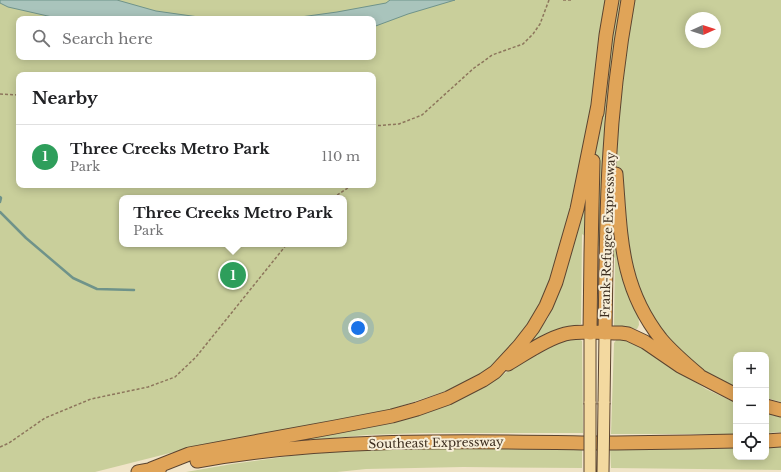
<!DOCTYPE html>
<meta charset="utf-8">
<style>
:root{--surface:#fff;--page:#f6f6f6;--text:#202124;--muted:#757577;--line:#e0e0e0;--accent:#9e2a2b}
body{margin:0;font-family:"Libre Baskerville",serif;background:var(--page);color:var(--text)}
.controls{position:absolute;right:12px;bottom:12px;display:grid;overflow:hidden;border-radius:8px;box-shadow:0 2px 10px #0003}
.controls button{width:36px;height:36px;display:grid;place-items:center;padding:0;border:0;border-bottom:1px solid var(--line);background:var(--surface);color:var(--text);font:20px sans-serif}
.compass{position:absolute;left:685px;top:12px;width:36px;height:36px;border-radius:50%;background:var(--surface);box-shadow:0 2px 10px #0003;rotate:87deg}
.you{position:absolute;left:358px;top:328px;width:14px;height:14px;margin:-10px;border:3px solid #fff;border-radius:50%;background:#1a73e8;box-shadow:0 0 0 6px #1a73e833}
.badge{display:grid;place-items:center;width:26px;height:26px;border-radius:50%;background:var(--accent);color:#fff;font-size:13px;font-weight:700}
.pin{position:absolute;translate:-50% -50%;border:2px solid #fff;box-shadow:0 1px 4px #0006}
.popup{position:absolute;left:119px;top:195px;width:228px;height:52px;box-sizing:border-box;display:grid;place-content:center;border-radius:8px;background:var(--surface);filter:drop-shadow(0 1px 3px #0005);font-size:13px;white-space:nowrap;color:var(--muted)}
.popup b{font-size:15px;color:var(--text)}
.popup::after{content:'';position:absolute;left:50%;top:100%;margin-left:-8px;border:8px solid transparent;border-top-color:var(--surface)}
.list{margin:0;padding:0;list-style:none}
h2{display:flex;justify-content:space-between;align-items:center;height:52px;margin:0;padding:0 16px;font-size:17px}
h2 small{font-size:13px;font-weight:400;color:var(--muted)}
.list li{display:grid;grid-template-columns:26px 1fr auto;gap:12px;align-items:center;box-sizing:border-box;height:64px;padding:0 16px;border-top:1px solid var(--line)}
.list b{display:block;font-size:15px;white-space:nowrap}
.list p{margin:0;font-size:13px;white-space:nowrap;color:var(--muted)}
.list em{font-size:13px;font-style:normal;color:var(--muted)}
.icon{flex:none;width:22px;height:22px;fill:none;stroke:currentColor;stroke-width:2;stroke-linecap:round;stroke-linejoin:round}
.map{position:relative;flex:none;width:781px;height:472px;overflow:hidden}
.search{position:absolute;background:var(--surface);box-shadow:0 2px 10px #0003;left:16px;top:16px;width:360px;height:44px;display:flex;align-items:center;gap:10px;box-sizing:border-box;padding:0 14px;border-radius:8px;color:var(--muted);font-size:15px}
.panel{position:absolute;background:var(--surface);box-shadow:0 2px 10px #0003;left:16px;top:72px;width:360px;height:116px;border-radius:8px}
.map>svg:first-child{display:block}
</style>
<div class="map">
<svg width="781" height="472" viewBox="0 0 781 472">
<rect width="100%" height="100%" fill="#f0e4c8"/>
<path fill="#c9cf9b" fill-rule="evenodd" d="M0 0H781V402L766 398V355H736V388C722 381 706 374 693 364 666 340 643 308 635 272L621 262 638 312 639 325 637 329 614 327 615 258 582 234 581 324 558 330 529 343 548 318 561 286 546 293 532 321 505 354 483 373 446 391 389 410 174 452 95 472H0ZM691 18H715V42H691ZM19 19H373V57H19ZM19 75H373V185H19ZM122 198H344V244H122Z
M570 337H576L582 341 583 433H422L366 435 292 442V440L472 393 523 362Z
M617 339H624L635 342 706 389 736 403V434H611L614 343Z
M766 414 781 417V432L766 433Z
M781 447V470L611 468 610 448H736V457H766V448Z
M371 448H582V468L463 467 366 469 337 472H186L232 464 297 455Z"/>
<path fill="#a9c4bc" stroke="#6f938a" d="M0 0H117L156 11 213 19H61L8 7 0 3Z
M390 0H455L408 14 373 27V19H286L337 12 386 3Z"/>
<g fill="none" stroke-linecap="round" stroke-linejoin="round">
<path stroke="#6f938a" stroke-width="2.5" d="M0 197 1 198 0 202
M0 212 26 238 73 278 97 289 134 290"/>
<g stroke="#5b4430" stroke-width="13">
<path id="major" d="M590 403V333
M604 403 605 333"/>
</g>
<g stroke="#5b4430" stroke-width="15">
<path id="highway" d="M597 113 606 35 612 0
M616 174C621 237 620 287 661 339 672 352 686 364 699 375
M590 333 591 252 593 161
M605 333C606 277 606 221 609 166 612 110 618 55 628 0
M508 364C525 354 546 339 565 334 582 330 603 333 621 333L628 334 645 342 680 366 736 395
M766 406 781 410
M766 441 781 440
M197 461C326 438 457 441 588 443 637 443 687 442 736 441
M151 469 189 454 335 427 392 416 417 409 448 398 483 380 495 372 519 346 533 328 546 306 556 282 577 209 598 105
M138 472 160 468"/>
</g>
<path stroke="#8d765c" stroke-width="1.5" stroke-dasharray="3 2" stroke-linecap="butt" d="M563 0H571
M0 94 19 95
M373 126 399 124 422 115 474 68 484 61 492 55 523 44 533 34 540 24 549 0
M333 198 352 185
M0 447 9 443 45 418 91 399 148 387 175 377 196 357 287 244"/>
<use href="#major" stroke="#f3d9a0" stroke-width="11"/>
<use href="#highway" stroke="#e0a458" stroke-width="13"/>
<g stroke="#5b4430" stroke-width="13" stroke-linecap="butt">
<path id="major-bridge" d="M590 472V403
M603 472 604 403"/>
</g>
<use href="#major-bridge" stroke="#f3d9a0" stroke-width="11"/>
</g>
<g text-anchor="middle" stroke-width="4" stroke-linejoin="round" paint-order="stroke">
<g font-size="12" fill="#3d2e20" stroke="#f7eed8">
<text transform="translate(608 235) rotate(-88)" y="4">Frank-Refugee Expressway</text>
<text transform="translate(436 443) rotate(-1)" y="4">Southeast Expressway</text>
</g>
</g>
</svg>
<div class="controls">
<button>+</button>
<button>−</button>
<button><svg class="icon" aria-label="locate" viewBox="0 0 24 24"><circle cx="12" cy="12" r="6"/><path d="M12 2v4M12 18v4M2 12h4M18 12h4"/></svg></button>
</div>
<svg class="compass" viewBox="-18 -18 36 36"><path d="M0-13l5 13h-10z" fill="#e53935"/><path d="M0 13l5-13h-10z" fill="#757577"/></svg>
<div class="you"></div>
<div class="pin badge" style="left:233px;top:275px;background:#2e9e5b">1</div>
<div class="popup"><b>Three Creeks Metro Park</b>Park</div>
<div class="search"><svg class="icon" aria-label="search" viewBox="0 0 24 24"><circle cx="10" cy="10" r="6"/><path d="M15 15l6 6"/></svg>Search here</div>
<section class="panel">
<h2>Nearby<small></small></h2>
<ul class="list">
<li><span class="badge" style="background:#2e9e5b">1</span><div><b>Three Creeks Metro Park</b><p>Park</p></div><em>110 m</em></li>
</ul>
</section>
</div>
